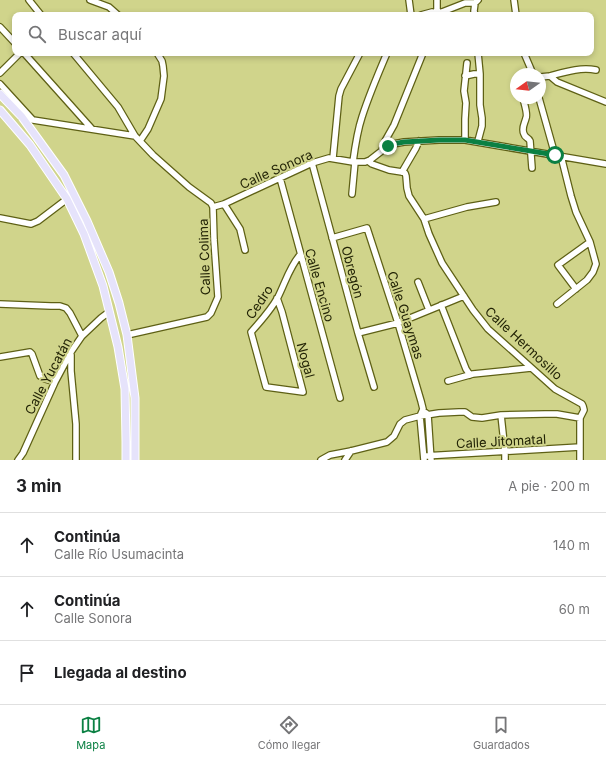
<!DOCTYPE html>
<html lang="es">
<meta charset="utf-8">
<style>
:root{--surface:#fff;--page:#f6f6f6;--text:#202124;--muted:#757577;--line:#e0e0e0;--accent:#0b8043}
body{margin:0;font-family:Inter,sans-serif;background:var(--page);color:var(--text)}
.compass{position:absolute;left:510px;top:68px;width:36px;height:36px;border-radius:50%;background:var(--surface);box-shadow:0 2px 6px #0003;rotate:255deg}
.stop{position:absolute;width:12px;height:12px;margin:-9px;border:3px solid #0b8043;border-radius:50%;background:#fff}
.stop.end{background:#0b8043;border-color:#fff;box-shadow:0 1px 4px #0008}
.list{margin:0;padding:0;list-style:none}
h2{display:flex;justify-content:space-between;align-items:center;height:52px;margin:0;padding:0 16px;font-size:17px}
h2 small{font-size:13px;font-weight:400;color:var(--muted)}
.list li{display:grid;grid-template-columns:26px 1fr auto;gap:12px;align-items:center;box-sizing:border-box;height:64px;padding:0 16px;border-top:1px solid var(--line)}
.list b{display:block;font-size:15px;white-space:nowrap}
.list p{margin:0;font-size:13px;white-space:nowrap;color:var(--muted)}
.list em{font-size:13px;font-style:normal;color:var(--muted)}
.icon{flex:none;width:22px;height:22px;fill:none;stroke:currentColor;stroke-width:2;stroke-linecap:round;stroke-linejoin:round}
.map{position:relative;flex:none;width:606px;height:460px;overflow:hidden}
.search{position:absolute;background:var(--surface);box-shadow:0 2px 6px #0003;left:12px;right:12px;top:12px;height:44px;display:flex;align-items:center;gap:10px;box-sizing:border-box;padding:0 14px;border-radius:8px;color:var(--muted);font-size:15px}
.sheet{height:244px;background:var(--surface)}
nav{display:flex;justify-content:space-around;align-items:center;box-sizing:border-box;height:56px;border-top:1px solid var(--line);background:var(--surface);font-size:11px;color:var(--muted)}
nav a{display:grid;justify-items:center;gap:2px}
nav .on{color:var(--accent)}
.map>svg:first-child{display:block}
</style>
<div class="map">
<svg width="606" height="460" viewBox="0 0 606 460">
<rect width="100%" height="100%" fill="#d0d48b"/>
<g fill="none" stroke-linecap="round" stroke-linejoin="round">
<g stroke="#5e6015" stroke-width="8">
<path id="minor" d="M29 0 41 15
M90 0 109 7 118 15
M409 0 411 15
M437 0V15
M514 0 516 15
M475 3 474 11 475 15
M421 15 432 12 437 13 442 12 465 3H475L478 0
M0 27 15 43
M24 53 92 129
M73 53 118 107 135 136 153 155 189 187 211 203 213 207
M524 53 533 74
M0 73 20 53
M465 76 474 74H480
M550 76C565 72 580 67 596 70
M540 77 550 76 557 82 606 102
M0 84 32 119
M523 98C524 103 528 114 526 118 525 123 521 128 524 134 525 138 528 137 530 141L532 168
M539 98 555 155
M22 117 33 120 135 136
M465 140V119L466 103 464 91 467 63
M140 141 148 129 161 99 164 76 163 66 162 61 157 53
M478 141 482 126V118L480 105V74L478 53
M382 150 385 141 394 125 423 53
M333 158 339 96 341 89 360 53
M368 161 372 164 389 170 402 172 405 173 406 176 407 188 409 196 424 219 429 234 442 263 473 310 488 329 555 389 582 404 583 406 584 410 580 418V460
M353 162C355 147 357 132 362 117 369 95 378 74 387 53
M312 163 358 333 374 387
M402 172 416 148 419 141
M280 178 340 398
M352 194 355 162
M224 204 240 229 245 250
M213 207 224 204 312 163 329 158 353 162H365L370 160 388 146 393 144 404 142 439 140H465L606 164
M0 218 31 224 38 221 67 199
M424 219 467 207 496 202
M332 238 367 228 398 323 421 401 423 409 420 416 424 460
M418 282 429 310
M576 289 558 265 590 242
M277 298 282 312 303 392 266 387 251 332C261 321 271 310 278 297 285 283 290 266 300 255
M0 304 51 306H60L66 308 70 313 82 336
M557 304 587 280 593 272 596 264 590 242 576 212 571 196 561 156
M441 305 466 369 470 375
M358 333 398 323 464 296
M127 335 207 317 211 313 218 297 214 240 213 207
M71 355V371L76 424V460
M0 357 30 352 32 354 40 376 45 379 55 382
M448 381 473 374 531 368
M426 413 428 415 431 460
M501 415 505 452V460
M424 456 580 447
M18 460 23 453 55 382 71 352 82 336 101 318 109 312
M321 460 330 455 351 451 387 442 394 436 400 424 405 420 420 416 439 413 459 412H465L472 417 482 418 501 415 545 414H557L580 418
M345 460 351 451"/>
</g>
<g stroke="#fff" stroke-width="9">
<path id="major" d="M0 94 22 117 64 175 87 221 109 272 119 303 127 335 135 398V460
M0 110 30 145 67 199 84 234 103 286 118 347 125 389 126 442V460"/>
</g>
<use href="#minor" stroke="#fff" stroke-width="5.5"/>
<use href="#major" stroke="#e6e3fb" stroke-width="7"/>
</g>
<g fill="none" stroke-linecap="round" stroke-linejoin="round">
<path stroke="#0b8043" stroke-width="5" d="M388 146 393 144 404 142 439 140H465L555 155"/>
</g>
<g text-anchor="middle" stroke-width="4" stroke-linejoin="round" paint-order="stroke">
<g font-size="13" fill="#232406" stroke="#d0d48b">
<text transform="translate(276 169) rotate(-24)" y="5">Calle Sonora</text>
<text transform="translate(204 257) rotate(-92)" y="5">Calle Colima</text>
<text transform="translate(353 272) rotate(75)" y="5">Obregón</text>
<text transform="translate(320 285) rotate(74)" y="5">Calle Encino</text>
<text transform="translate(259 302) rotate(-56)" y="5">Cedro</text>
<text transform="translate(406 315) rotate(72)" y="5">Calle Guaymas</text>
<text transform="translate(524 343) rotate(43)" y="5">Calle Hermosillo</text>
<text transform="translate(306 360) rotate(75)" y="5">Nogal</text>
<text transform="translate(48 376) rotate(-62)" y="5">Calle Yucatán</text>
<text transform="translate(501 441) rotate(-3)" y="5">Calle Jitomatal</text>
</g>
</g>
</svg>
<svg class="compass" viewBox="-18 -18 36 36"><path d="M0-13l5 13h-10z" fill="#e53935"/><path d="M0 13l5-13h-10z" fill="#757577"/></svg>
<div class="stop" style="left:555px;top:155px"></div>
<div class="stop end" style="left:388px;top:146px"></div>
<div class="search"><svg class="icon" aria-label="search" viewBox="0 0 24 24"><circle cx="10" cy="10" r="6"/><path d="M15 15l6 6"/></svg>Buscar aquí</div>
</div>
<section class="sheet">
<h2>3 min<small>A pie · 200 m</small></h2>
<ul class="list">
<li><svg class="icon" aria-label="ahead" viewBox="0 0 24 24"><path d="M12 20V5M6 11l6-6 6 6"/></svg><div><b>Continúa</b><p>Calle Río Usumacinta</p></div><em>140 m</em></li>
<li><svg class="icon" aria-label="ahead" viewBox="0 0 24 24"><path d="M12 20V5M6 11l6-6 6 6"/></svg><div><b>Continúa</b><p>Calle Sonora</p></div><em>60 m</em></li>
<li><svg class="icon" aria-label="arrive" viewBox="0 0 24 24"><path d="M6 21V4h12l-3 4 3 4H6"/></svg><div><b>Llegada al destino</b></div></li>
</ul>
</section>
<nav>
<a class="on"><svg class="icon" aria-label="map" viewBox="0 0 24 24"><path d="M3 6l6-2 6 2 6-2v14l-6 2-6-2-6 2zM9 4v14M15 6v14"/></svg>Mapa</a>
<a><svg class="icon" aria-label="directions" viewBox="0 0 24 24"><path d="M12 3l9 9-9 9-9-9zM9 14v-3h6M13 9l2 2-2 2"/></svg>Cómo llegar</a>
<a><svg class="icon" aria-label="saved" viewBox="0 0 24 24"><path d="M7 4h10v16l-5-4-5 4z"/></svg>Guardados</a>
</nav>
